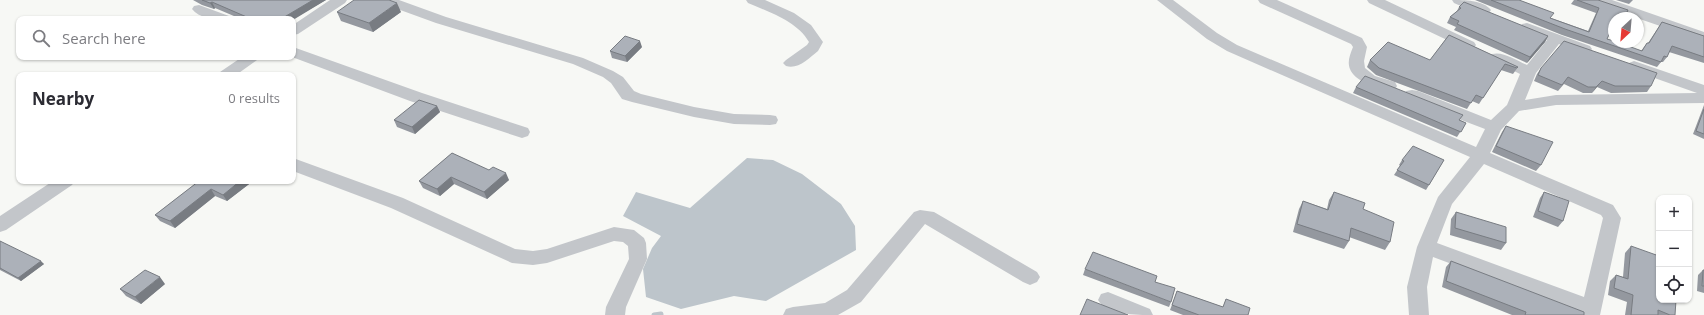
<!DOCTYPE html>
<meta charset="utf-8">
<style>
:root{--surface:#fff;--page:#f2f2f3;--text:#2b2b33;--muted:#7c7c81;--line:#e1e1e2}
body{margin:0;font-family:"Open Sans",sans-serif;background:var(--page);color:var(--text)}
.controls{position:absolute;right:12px;bottom:12px;display:grid;overflow:hidden;border-radius:8px;box-shadow:0 1px 3px #0004}
.controls button{width:36px;height:36px;display:grid;place-items:center;padding:0;border:0;border-bottom:1px solid var(--line);background:var(--surface);color:var(--text);font:20px sans-serif}
.compass{position:absolute;left:1608px;top:12px;width:36px;height:36px;border-radius:50%;background:var(--surface);box-shadow:0 1px 3px #0004;rotate:206deg}
.list{margin:0;padding:0;list-style:none}
h2{display:flex;justify-content:space-between;align-items:center;height:52px;margin:0;padding:0 16px;font-size:17px}
h2 small{font-size:13px;font-weight:400;color:var(--muted)}
.icon{flex:none;width:22px;height:22px;fill:none;stroke:currentColor;stroke-width:2;stroke-linecap:round;stroke-linejoin:round}
.map{position:relative;flex:none;width:1704px;height:315px;overflow:hidden}
.search{position:absolute;background:var(--surface);box-shadow:0 1px 3px #0004;left:16px;top:16px;width:280px;height:44px;display:flex;align-items:center;gap:10px;box-sizing:border-box;padding:0 14px;border-radius:8px;color:var(--muted);font-size:15px}
.panel{position:absolute;background:var(--surface);box-shadow:0 1px 3px #0004;left:16px;top:72px;width:280px;height:112px;border-radius:8px}
.map>svg:first-child{display:block}
</style>
<div class="map">
<svg width="1704" height="315" viewBox="0 0 1704 315">
<rect width="100%" height="100%" fill="#f7f8f5"/>
<path fill="#bdc5cb" d="M747 158 773 160 802 174 841 204 855 226 856 250 766 301 734 296 681 309 646 297 643 269 652 248 661 236 623 216 636 192 690 208Z"/>
<g fill="none" stroke-linecap="round" stroke-linejoin="round">
<path stroke="#bdc5cb" stroke-width="5" d="M654 315 661 314"/>
<path fill="#c3c6ca" fill-rule="evenodd" d="M330 0H347L345 3 298 34 293 35V25Z
M379 0H399L446 17 583 58 613 71 623 77 634 91 641 94 694 107 734 114 770 115 776 116 778 120 776 124 770 125 734 124 694 117 632 102 622 99 611 83 603 77 573 64 436 23 381 3Z
M746 0H765L794 13 811 25 823 42 818 51C809 58 798 70 786 66L783 63 786 60 807 45 809 42C797 21 769 12 748 3Z
M1157 0H1173L1217 33 1237 45 1476 147 1485 129 1406 99 1404 95 1406 91 1412 90 1418 91 1491 120 1507 105 1520 74 1492 60 1489 57 1492 54C1503 51 1516 60 1527 65L1547 40 1522 30 1520 27 1522 24 1527 23 1590 46 1592 49 1590 52 1585 54 1559 44 1536 73 1525 100 1556 95 1697 93 1629 69 1626 66 1629 63 1634 61 1704 85V103L1556 105 1519 111 1501 130 1490 153 1613 205 1621 218 1600 315H1580V312L1433 257 1427 287 1429 315H1409L1407 287 1417 247 1438 197 1470 157 1227 51 1207 39ZM1484 164 1601 215 1603 218 1584 297 1437 243 1452 204Z
M1258 0H1277L1362 38 1367 47 1364 61 1365 68 1375 76 1395 82 1397 86 1395 90C1383 93 1354 81 1350 69 1347 61 1350 55 1353 47L1351 44 1260 3Z
M1367 0H1385L1474 42 1476 45 1474 48 1469 50 1464 48 1369 3Z
M1452 0C1464 0 1483 0 1491 10L1489 13C1478 16 1464 7 1454 3Z
M1591 0H1612L1704 32V41L1593 3Z
M199 5 229 16 231 19C219 19 200 20 192 9L194 6Z
M293 47 422 93 528 128 530 132 528 136 522 138 410 101 292 57Z
M242 57H260L257 60 236 75H217L220 72Z
M293 158 403 198 515 249 533 251 547 249 614 227 634 230 644 238 646 243 647 259 626 307 625 315H605L606 307 629 259 628 246 623 242 614 241 547 263 533 265 512 263 391 208 293 171Z
M53 181H75L72 185 6 230 0 232V216Z
M920 210 934 212 1037 272 1040 277 1037 282 1030 285 1023 282 925 224 861 302 838 315H783L786 309 793 307 825 303 847 290 914 212Z
M1108 292 1150 309 1153 315C1136 315 1107 315 1098 300L1101 294Z"/>
</g>
<path fill="#94989f" d="M193 0H326L293 19H241L215 8 214 9 202 5Z
M1475 0H1519L1551 18 1588 31 1596 13 1571 4 1574 0H1598L1625 16 1624 18H1614L1607 39 1641 51 1647 43H1648L1662 22 1704 36V63L1669 52 1667 57 1663 62H1661L1657 67 1562 35Z
M1616 0H1633L1629 4Z
M1459 7 1548 36 1545 42 1527 63 1454 30 1456 27 1447 23 1450 17 1457 11Z
M337 12H401L373 32 341 21Z
M1449 35 1518 67 1513 74 1501 70 1479 104 1472 101 1467 109 1376 75 1367 67 1370 60H1430Z
M642 47 627 62 612 58 610 51Z
M1541 68 1651 86 1647 92 1611 93 1597 87 1592 93H1583L1564 84 1558 91 1534 81 1537 74Z
M1356 87 1460 120 1466 123 1457 137 1353 93Z
M1704 105V139L1693 134Z
M437 106 440 112 415 134 397 127 394 120Z
M1506 126 1541 165 1536 171 1492 152 1502 132Z
M452 153 509 180 487 199 454 184 440 196 423 188 419 181Z
M1402 160H1444L1426 190 1394 175 1400 166 1399 165Z
M195 181H253L227 201 215 196 175 228 160 221 155 215 198 182Z
M1334 192 1363 209 1390 242 1385 250 1349 237V241L1344 249 1293 232 1299 209 1303 201 1327 209 1329 200Z
M1544 192 1563 221 1558 227 1533 217 1540 198Z
M1456 212 1506 243 1501 250 1450 235 1451 219Z
M0 241 44 264 21 281 0 270Z
M1631 246 1675 315H1625L1627 302 1608 295 1610 281 1616 275 1623 277 1625 253Z
M1451 261 1584 315H1512L1442 287 1446 267Z
M1085 269 1171 302 1169 307 1083 275Z
M1703 270H1704V293L1697 291 1698 275Z
M165 284 141 304 126 296 120 289Z
M1177 291 1223 307 1226 299 1248 315H1183L1170 310Z"/>
<path fill="#787c82" d="M313 0H326L293 20V19H281Z
M212 2 215 8 214 9 210 3Z
M397 3 401 12 373 32 369 23Z
M1548 36 1545 42 1527 63 1530 57Z
M640 41 642 47 627 62 625 56Z
M1602 81 1592 93 1596 87Z
M437 106 440 112 415 134 412 127Z
M506 173 509 180 487 199 484 192Z
M451 177 454 184 440 196 437 189Z
M240 181H253L227 201 223 195Z
M211 189 215 196 175 228 170 221Z
M41 261 44 264 21 281 18 278Z
M160 277 165 284 141 304 135 297Z"/>
<path fill="#acb1b9" stroke="#787c82" d="M202 0H313L281 19H256L251 17 249 18 212 2 210 3Z
M354 0H389L397 3 369 23 337 12Z
M1491 0H1519L1554 13 1550 18 1589 32 1599 8 1577 0H1598L1628 10 1625 16 1618 14 1617 18H1614V24L1607 39 1614 41V42H1617L1642 51 1647 43H1649L1662 22 1704 36V57L1672 46 1667 57 1664 56 1661 62 1565 29Z
M1464 2 1548 36 1530 57 1457 24 1459 21 1450 17 1461 8 1459 7Z
M1449 35 1518 67 1517 68 1505 64 1483 98 1476 95 1471 103 1379 68 1370 60 1388 42 1430 60Z
M625 36 640 41 625 56 610 51Z
M1564 41 1657 73 1651 86H1615L1602 81 1596 87H1588L1568 77 1562 85 1538 75 1541 68Z
M1365 76 1463 115 1459 120 1466 123 1461 132 1356 87Z
M419 100 437 106 412 127 394 120Z
M1704 109V134L1696 131Z
M1506 126 1553 142 1541 165 1496 146Z
M1413 146 1444 160 1429 185 1397 170 1404 161 1402 160Z
M452 153 489 170 493 167 506 173 484 192 451 177 437 189 419 181Z
M199 181H240L223 195 211 189 170 221 155 215Z
M1334 192 1365 203 1363 209 1394 222 1390 242 1351 228 1349 241 1297 224 1303 201 1328 210Z
M1544 192 1569 201 1563 221 1538 211Z
M1456 212 1506 227V243L1455 228Z
M0 241 41 261 18 278 0 268Z
M1631 246 1659 256V300H1676L1675 315H1670L1658 310V315H1631L1633 295 1614 288 1616 275 1628 279Z
M1093 252 1157 276 1155 282 1175 288 1171 302 1085 269Z
M1451 261 1584 312V315H1525L1526 312 1446 281Z
M145 270 160 277 135 297 120 289Z
M1703 270H1704V286H1702Z
M1177 291 1223 307 1226 299 1250 308 1248 315H1199L1172 305Z
M1087 299 1128 315H1080Z"/>
</svg>
<div class="controls">
<button>+</button>
<button>−</button>
<button><svg class="icon" aria-label="locate" viewBox="0 0 24 24"><circle cx="12" cy="12" r="6"/><path d="M12 2v4M12 18v4M2 12h4M18 12h4"/></svg></button>
</div>
<svg class="compass" viewBox="-18 -18 36 36"><path d="M0-13l5 13h-10z" fill="#e53935"/><path d="M0 13l5-13h-10z" fill="#7c7c81"/></svg>
<div class="search"><svg class="icon" aria-label="search" viewBox="0 0 24 24"><circle cx="10" cy="10" r="6"/><path d="M15 15l6 6"/></svg>Search here</div>
<section class="panel">
<h2>Nearby<small>0 results</small></h2>
<ul class="list">
</ul>
</section>
</div>
